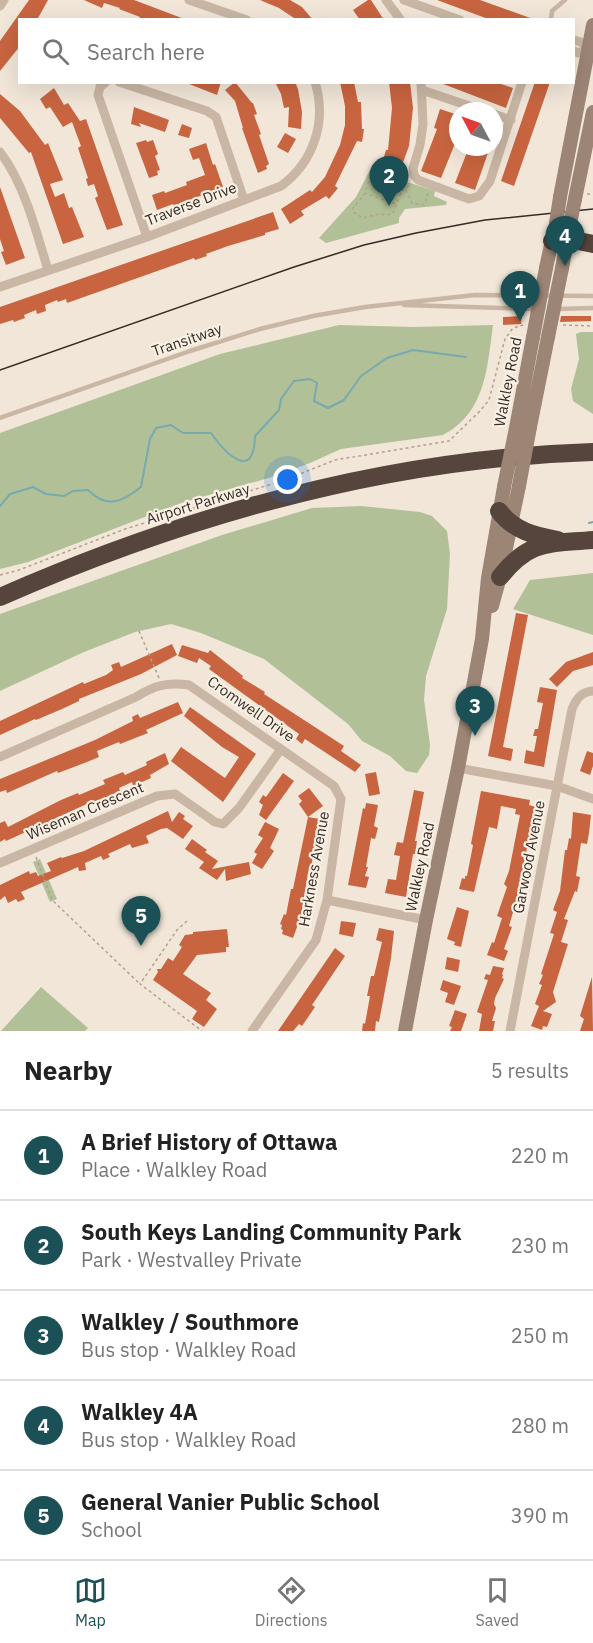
<!DOCTYPE html>
<meta charset="utf-8">
<style>
:root{--surface:#fff;--page:#f6f6f6;--text:#222;--muted:#767676;--line:#e0e0e0;--accent:#1b5056}
body{margin:0;font-family:"IBM Plex Sans",sans-serif;background:var(--page);color:var(--text)}
.compass{position:absolute;left:449px;top:102px;width:54px;height:54px;border-radius:50%;background:var(--surface);box-shadow:0 6px 24px #0002;rotate:311deg}
.you{position:absolute;left:288px;top:480px;width:21px;height:21px;margin:-15px;border:4px solid #fff;border-radius:50%;background:#1a73e8;box-shadow:0 0 0 9px #1a73e833}
.badge{display:grid;place-items:center;width:39px;height:39px;border-radius:50%;background:var(--accent);color:#fff;font-size:20px;font-weight:700}
.pin{position:absolute;translate:-50% -50px;filter:drop-shadow(0 2px 3px #0008)}
.pin::after{content:'';position:absolute;top:32px;width:21px;height:18px;background:inherit;clip-path:polygon(0 0,100% 0,50% 100%)}
.list{margin:0;padding:0;list-style:none}
h2{display:flex;justify-content:space-between;align-items:center;height:78px;margin:0;padding:0 24px;font-size:26px}
h2 small{font-size:20px;font-weight:400;color:var(--muted)}
.list li{display:grid;grid-template-columns:39px 1fr auto;gap:18px;align-items:center;box-sizing:border-box;height:90px;padding:0 24px;border-top:2px solid var(--line)}
.list b{display:block;font-size:22px;white-space:nowrap}
.list p{margin:0;font-size:20px;white-space:nowrap;color:var(--muted)}
.list em{font-size:20px;font-style:normal;color:var(--muted)}
.icon{flex:none;width:33px;height:33px;fill:none;stroke:currentColor;stroke-width:2;stroke-linecap:round;stroke-linejoin:round}
.map{position:relative;flex:none;width:593px;height:1031px;overflow:hidden}
.search{position:absolute;background:var(--surface);box-shadow:0 6px 24px #0002;left:18px;right:18px;top:18px;height:66px;display:flex;align-items:center;gap:15px;box-sizing:border-box;padding:0 21px;border-radius:0px;color:var(--muted);font-size:22px}
.sheet{height:528px;background:var(--surface)}
nav{display:flex;justify-content:space-around;align-items:center;box-sizing:border-box;height:84px;border-top:2px solid var(--line);background:var(--surface);font-size:16px;color:var(--muted)}
nav a{display:grid;justify-items:center;gap:3px}
nav .on{color:var(--accent)}
.map>svg:first-child{display:block}
</style>
<div class="map">
<svg width="593" height="1031" viewBox="0 0 593 1031">
<rect width="100%" height="100%" fill="#f1e6d8"/>
<path fill="#b2c098" d="M370 170 435 191 434 196 447 202 446 205 405 209 399 218V223L326 243 319 238 356 197Z
M339 325 413 327 493 325C487 368 486 412 443 435L341 449 310 463 272 477 181 503 28 562 0 569V433L220 354Z
M581 332H593V414L573 401 571 389 579 359 576 334Z
M361 506 420 512 432 516 447 531 450 554 447 609 426 676 424 700 430 745 429 755 417 773 406 771 390 756 362 741 348 724 264 659 201 633 171 624 135 632 84 652 0 691V614L222 535 312 508Z
M593 573V635L513 609 530 580Z
M40 859 57 899 50 902 33 862Z
M41 987 88 1028 85 1031H1Z"/>
<g fill="none" stroke-linecap="round" stroke-linejoin="round">
<path stroke="#77aaaf" stroke-width="2" d="M0 506 10 494 33 487 46 494 64 496 73 491 88 490C107 509 122 502 141 487L150 439 156 428 171 425 183 433H211C225 453 254 483 255 436L279 410 281 399 294 381 310 379 317 383 314 401 328 408 344 400 361 376 387 358 413 350 466 357
M589 523 593 522"/>
</g>
<path fill="#c86540" d="M29 0H48L37 20 20 19V46L0 71V41Z
M84 0H134L187 20H139L140 17 119 9 120 8 104 3 102 8Z
M260 0H290L302 7 313 20H297L279 8Z
M368 0H371L384 20H360L353 10Z
M437 0H480L536 20H491Z
M184 82H221L217 95Z
M235 82 252 103H253L257 114 254 115 261 134 259 135 269 164 266 166 267 169 258 173 242 128H243L235 101 225 90Z
M275 82H295L298 89 302 112 301 129 288 127 289 107 284 108 281 94Z
M340 82H354L358 102H361L362 129H364L362 142 357 141 335 186 338 188 329 199 326 196 301 211 304 215 290 224 281 209 310 190 312 192 325 177 340 145 345 125V106Z
M389 82H410L413 108 409 146 398 176 380 170 386 150H388L392 108Z
M438 82H495L513 88 506 108Z
M535 82H549V85L514 186 501 181Z
M54 88 64 105 68 103 80 121 86 119 123 225 107 230 95 198 98 196 94 184 88 186 86 179 88 178 78 148 81 146 72 122 63 127 50 107 46 109 40 99Z
M0 94 20 111 45 145 48 143 63 180 50 184 55 197 64 193 69 208 72 207 84 237 63 244 31 152 29 153 0 118Z
M134 107 169 120 165 132 139 123 141 127 131 124Z
M440 109 458 115V136L441 178 421 171 437 129 434 128Z
M182 124 192 128 189 138 178 135Z
M285 133 296 139 288 153 277 147Z
M146 140 147 142 153 140 158 154 155 156 160 170 157 171 158 175 149 178 136 143Z
M206 143 213 165 215 164 223 187 174 206 173 204 157 210 152 195 164 191 165 193 187 185 186 182 205 175 199 158 193 160 189 149Z
M469 147H490L475 190 455 183Z
M0 187 25 258 6 265 1 252 4 251 0 239Z
M273 212 279 229 265 233V235L228 246 206 254 207 256 195 260 194 258 67 303 66 299 58 302 57 300 45 305 46 311 37 314 36 310 24 315 25 318 14 322 13 320 0 324V307Z
M522 316 521 324 503 325V317Z
M561 316H591V321L560 322Z
M516 613 528 615 503 747 513 749 511 761 488 756Z
M172 644 177 655 141 674 79 699V701L62 709 36 720 35 719 0 735V721L83 682 84 684 106 675 113 670 111 665 119 662 121 667Z
M182 645 208 653 210 650 243 676 242 678 265 692 264 694 344 746 341 751 361 765 355 772 305 739 302 744 296 739 299 734 209 669 211 666 199 658 197 663 178 656Z
M593 652V665L573 671 557 687 549 679 566 662Z
M540 687 557 690 544 767 524 763 526 750 534 752 537 736H533L535 729H538L543 703 537 702Z
M178 702 183 713 146 730 148 733 120 744 119 742 97 751 99 757 87 762 58 773 57 771 7 793 6 790 0 792V779L95 740 133 721 132 717 138 714 140 718Z
M190 707 256 754 223 802 171 761 181 747 225 778 239 757 222 747 184 716Z
M587 751 593 753V766L590 775 580 771Z
M165 753 169 764 150 775 151 778 133 786 132 782 119 788 120 791 90 804 89 803 6 841 5 839 0 842V823L5 821 8 827 61 800 78 793 79 795 105 784 103 780 123 772 125 775 147 765 146 762Z
M376 772 380 794 369 796 365 774Z
M283 773 294 781 266 820 259 815 263 805 259 802 263 795 266 797Z
M309 788 323 806 308 817 299 804 302 801 298 796Z
M414 790 424 792 415 841H417L415 854H413L406 897 385 893 388 879 396 880 400 856 394 855 397 842 403 843Z
M481 791 530 800 529 805 536 807V809L539 810 538 817 533 818 519 888H520L509 926 512 927 504 949 508 951 504 961 487 955 492 942 494 943 502 918 497 916 507 887 504 884 509 871 520 815 515 814 516 809 501 806 497 829 489 827 474 892 459 889 462 878 465 879V876H467L473 845 471 844Z
M366 803 378 805 374 826 378 828 375 839 371 838 366 867H368L365 876 369 877 366 888 348 885 363 808 365 809Z
M168 811 172 822 179 812 185 816 183 819 193 826 183 839 167 828 161 829 146 836 149 843 132 848 130 844 108 854 110 857 103 860 101 856 85 863 86 870 79 871 78 867 21 892 25 899 18 902 16 899 8 903 5 896 0 900V885L29 871 30 874 36 872 38 876 51 871 47 863 61 857 62 858 84 851Z
M573 812 591 815 589 833 587 844 581 843 576 876 580 877 577 892 575 891 564 919 568 920 561 942 568 944 553 992 556 1002 543 1011 552 1014 547 1027 543 1026 542 1030 531 1026 539 1006 535 1004 542 985 539 984 543 975 541 974 554 934 550 933 557 912 553 910 560 891 565 850H567L569 838 571 839Z
M308 817 320 819 311 867H309L301 916 293 938 282 934 283 930 281 929 282 925 280 924 284 914 286 915 291 889H293Z
M265 822 279 829 270 848 274 851 262 869 252 863 257 854 254 852 263 838 258 835Z
M192 839 207 850 205 852 218 861 212 869 249 862 251 874 226 881 225 869 217 880 199 868 204 862 185 849Z
M457 907 469 911 461 947 454 945 455 942 447 939Z
M341 921 356 923 353 937 339 934Z
M379 928 394 931 391 958 379 1022 376 1021 375 1031H362L363 1023 365 1024 370 996H367L371 976H374L382 942 376 940Z
M227 929 229 947H226V952L197 955 183 974 211 993 206 1000 217 1009 204 1027 192 1019 197 1011 153 980 158 972 157 969H161L168 958 173 961 182 947 179 945 185 935 193 934V932Z
M335 948 345 956 312 1005 315 1007 302 1026 299 1024 293 1031H278Z
M447 957 460 960 458 972 445 969Z
M493 966 504 968 502 974 503 975 502 978 504 979 495 998 494 1004 496 1008 492 1021H495L493 1031H479L482 1014 477 1012 488 980 484 979 486 974 490 975Z
M592 977 593 1031H580L584 1019 580 1016Z
M443 980 461 986 454 1005 445 1002 448 993 440 990Z
M455 1010 467 1014 461 1031H450L452 1027 449 1026Z"/>
<g fill="none" stroke-linecap="round" stroke-linejoin="round">
<path stroke="#b5a08e" stroke-width="1.5" stroke-dasharray="3 3" stroke-linecap="butt" d="M402 190 397 182 375 175 370 178 364 195 353 208V212L363 218 379 214 387 215 393 213 402 190 409 186
M406 190 412 203 422 205 425 204 428 193
M364 193 396 204
M587 194H593
M563 325 593 326
M0 575 19 570 125 529 282 481 335 460 449 441 480 411 489 400 505 339 513 328 523 325
M139 631 159 678
M36 857 52 900 140 984
M187 921 177 930 140 984 202 1031"/>
<path stroke="#c9b6a4" stroke-width="4.5" d="M551 20 552 11 565 0
M404 305 536 309
M557 309 593 308
M0 418 190 351 260 329 313 316 365 307 475 295 593 296"/>
<path stroke="#c9b6a4" stroke-width="9" d="M189 0 247 20
M386 0 400 19
M404 0 460 20
M0 6 4 0
M574 40 581 42 591 49
M574 51 578 53 589 48
M106 82 100 87 98 95 147 237
M119 82 207 111 216 117 244 200
M421 82 423 124 420 145 413 168 414 175 418 180 469 199 479 196 490 181 522 82
M422 90 484 111
M494 114 511 120
M0 152C25 185 36 231 48 270
M0 287 147 237 281 186C314 162 327 121 315 82
M0 757 136 697C155 685 168 682 189 685L334 786 341 799 339 813 327 900 316 940 252 1031
M458 768 557 786 593 799
M0 863 157 796 175 794 215 822 223 824 239 808 281 749
M327 900 426 920
M510 1031 572 709C577 698 581 692 593 691"/>
<path stroke="#9d8576" stroke-width="14" d="M560 197 593 25
M575 199 593 112
M546 268 554 231
M562 268 569 231
M530 427 548 337
M516 428 533 337
M492 606 500 577 519 486
M405 1031 426 920 458 768 482 639 488 578 504 487"/>
<path stroke="#56453d" stroke-width="18" d="M552 241 568 239 593 244
M499 511C514 531 535 536 558 540
M500 577C530 539 549 544 593 540
M0 597C187 515 388 458 593 452"/>
<path stroke="#352b26" stroke-width="1.5" d="M0 370 294 267 364 245 416 233 485 220 593 209"/>
<path stroke="#9d8576" stroke-width="14" d="M556 223 560 197
M570 224 575 199
M533 337 546 268
M548 337 562 268
M519 486 530 427
M504 487 516 428"/>
</g>
<g text-anchor="middle" stroke-width="4.5" stroke-linejoin="round" paint-order="stroke">
<g font-size="15" fill="#352b26" stroke="#f9f0e4">
<text transform="translate(191 204) rotate(-21)" y="5">Traverse Drive</text>
<text transform="translate(187 340) rotate(-19)" y="5">Transitway</text>
<text transform="translate(508 382) rotate(-79)" y="5">Walkley Road</text>
<text transform="translate(198 504) rotate(-17)" y="5">Airport Parkway</text>
<text transform="translate(251 709) rotate(35)" y="5">Cromwell Drive</text>
<text transform="translate(85 811) rotate(-23)" y="5">Wiseman Crescent</text>
<text transform="translate(529 857) rotate(-79)" y="5">Garwood Avenue</text>
<text transform="translate(420 867) rotate(-78)" y="5">Walkley Road</text>
<text transform="translate(314 869) rotate(-80)" y="5">Harkness Avenue</text>
</g>
</g>
</svg>
<svg class="compass" viewBox="-18 -18 36 36"><path d="M0-13l5 13h-10z" fill="#e53935"/><path d="M0 13l5-13h-10z" fill="#767676"/></svg>
<div class="you"></div>
<div class="pin badge" style="left:520px;top:321px">1</div>
<div class="pin badge" style="left:389px;top:206px">2</div>
<div class="pin badge" style="left:475px;top:736px">3</div>
<div class="pin badge" style="left:565px;top:266px">4</div>
<div class="pin badge" style="left:141px;top:946px">5</div>
<div class="search"><svg class="icon" aria-label="search" viewBox="0 0 24 24"><circle cx="10" cy="10" r="6"/><path d="M15 15l6 6"/></svg>Search here</div>
</div>
<section class="sheet">
<h2>Nearby<small>5 results</small></h2>
<ul class="list">
<li><span class="badge">1</span><div><b>A Brief History of Ottawa</b><p>Place · Walkley Road</p></div><em>220 m</em></li>
<li><span class="badge">2</span><div><b>South Keys Landing Community Park</b><p>Park · Westvalley Private</p></div><em>230 m</em></li>
<li><span class="badge">3</span><div><b>Walkley / Southmore</b><p>Bus stop · Walkley Road</p></div><em>250 m</em></li>
<li><span class="badge">4</span><div><b>Walkley 4A</b><p>Bus stop · Walkley Road</p></div><em>280 m</em></li>
<li><span class="badge">5</span><div><b>General Vanier Public School</b><p>School</p></div><em>390 m</em></li>
</ul>
</section>
<nav>
<a class="on"><svg class="icon" aria-label="map" viewBox="0 0 24 24"><path d="M3 6l6-2 6 2 6-2v14l-6 2-6-2-6 2zM9 4v14M15 6v14"/></svg>Map</a>
<a><svg class="icon" aria-label="directions" viewBox="0 0 24 24"><path d="M12 3l9 9-9 9-9-9zM9 14v-3h6M13 9l2 2-2 2"/></svg>Directions</a>
<a><svg class="icon" aria-label="saved" viewBox="0 0 24 24"><path d="M7 4h10v16l-5-4-5 4z"/></svg>Saved</a>
</nav>
